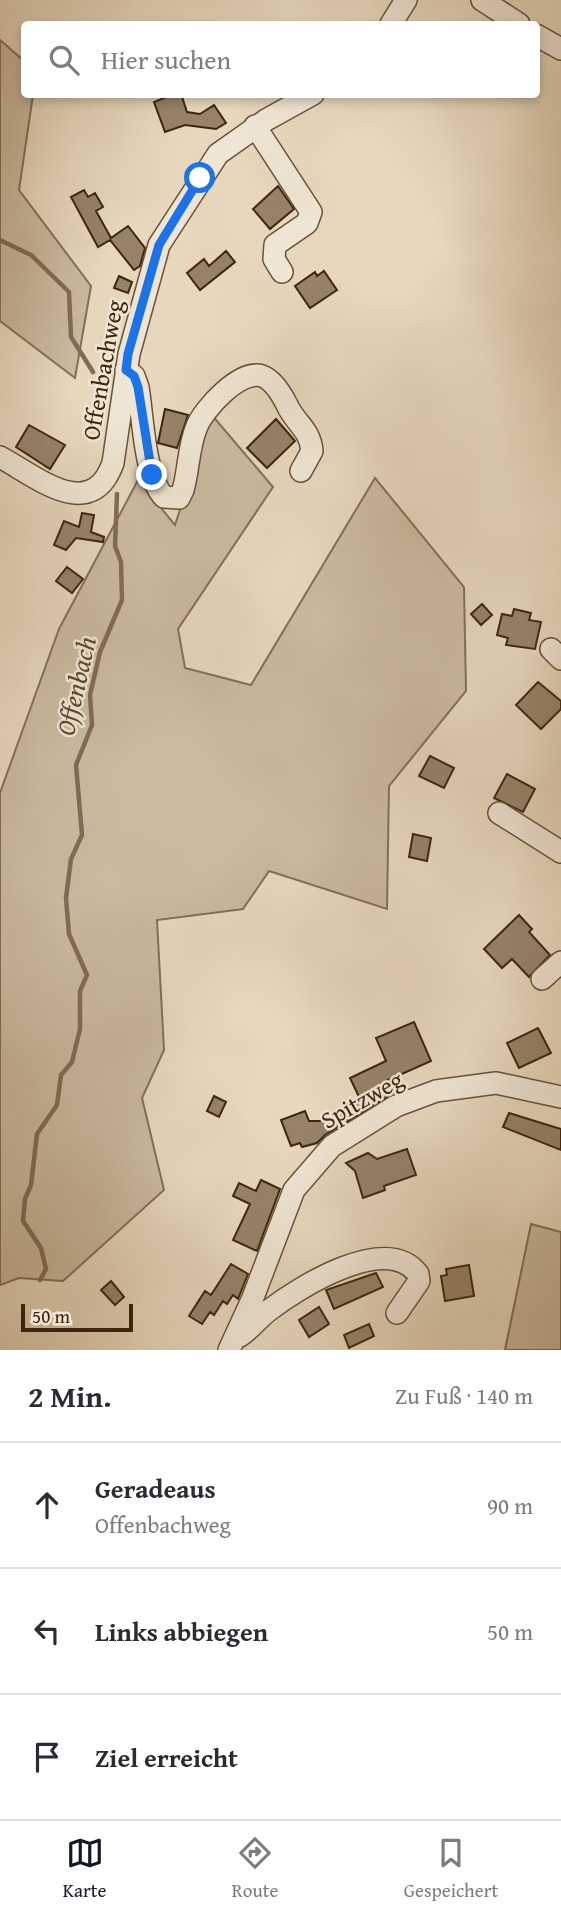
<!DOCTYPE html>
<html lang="de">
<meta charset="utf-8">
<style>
:root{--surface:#fff;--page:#f7f7f7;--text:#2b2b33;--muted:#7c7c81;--line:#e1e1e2;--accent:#111827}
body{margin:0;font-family:"Gentium Book Plus",serif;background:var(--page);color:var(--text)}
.scale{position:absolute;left:21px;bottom:18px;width:112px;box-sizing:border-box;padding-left:7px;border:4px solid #3e250e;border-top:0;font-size:19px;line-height:24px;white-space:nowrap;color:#3e250e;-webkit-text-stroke:5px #efe5d4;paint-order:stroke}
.stop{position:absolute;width:21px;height:21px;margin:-16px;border:5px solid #1a73e8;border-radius:50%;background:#fff}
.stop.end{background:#1a73e8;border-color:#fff;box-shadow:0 2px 7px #0008}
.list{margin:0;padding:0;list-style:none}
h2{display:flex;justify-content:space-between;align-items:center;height:91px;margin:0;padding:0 28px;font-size:30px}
h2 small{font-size:23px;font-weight:400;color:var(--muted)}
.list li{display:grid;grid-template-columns:46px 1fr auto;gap:21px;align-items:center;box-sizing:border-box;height:126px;padding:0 28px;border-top:2px solid var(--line)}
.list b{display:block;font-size:26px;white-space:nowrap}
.list p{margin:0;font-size:23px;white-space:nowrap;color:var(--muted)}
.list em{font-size:23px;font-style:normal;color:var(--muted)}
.icon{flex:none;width:38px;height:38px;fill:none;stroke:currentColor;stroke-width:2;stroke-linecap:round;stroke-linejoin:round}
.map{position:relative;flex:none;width:561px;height:1350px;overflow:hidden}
.search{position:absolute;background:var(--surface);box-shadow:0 4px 10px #0003;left:21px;right:21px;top:21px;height:77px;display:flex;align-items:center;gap:18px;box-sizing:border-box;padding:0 24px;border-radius:7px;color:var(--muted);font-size:26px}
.sheet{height:469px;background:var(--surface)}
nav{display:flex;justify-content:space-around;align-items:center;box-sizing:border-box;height:98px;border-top:2px solid var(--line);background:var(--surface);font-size:19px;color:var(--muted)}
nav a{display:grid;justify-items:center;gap:4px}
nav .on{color:var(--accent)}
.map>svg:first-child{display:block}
</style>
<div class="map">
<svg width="561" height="1350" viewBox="0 0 561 1350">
<rect width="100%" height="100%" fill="#e6d7bd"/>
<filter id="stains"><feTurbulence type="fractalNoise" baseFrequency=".00286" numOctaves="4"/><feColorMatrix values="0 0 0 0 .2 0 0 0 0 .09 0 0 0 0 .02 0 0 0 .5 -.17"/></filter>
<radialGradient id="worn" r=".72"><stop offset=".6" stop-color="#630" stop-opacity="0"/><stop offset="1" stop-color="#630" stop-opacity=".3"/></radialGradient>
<path fill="#c9b99f" stroke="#846f56" stroke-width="2" d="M0 40 24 61V94L33 95 19 190 91 286 75 378 0 321Z
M211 414 273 487 178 629 185 668 251 685 375 478 464 587 466 691 389 786 387 909 269 871 243 909 157 920 164 1050 142 1098 164 1190 63 1281 19 1278 0 1285V793L59 629 138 480 175 525Z
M531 1224 561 1232V1350H505Z"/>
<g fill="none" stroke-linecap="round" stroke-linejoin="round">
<path stroke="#816b54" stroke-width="4.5" d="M0 240 31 255 69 292 71 337 93 372
M40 1280 46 1269 41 1248 23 1221 25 1199 31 1185 37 1134 57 1105 61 1075 72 1062 80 1029V991L87 975 69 934 66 898 71 859 82 835 76 765 92 725 90 695 100 652 122 600 121 562 115 546 117 494"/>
</g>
<path fill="#958269" stroke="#3e250e" stroke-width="2" d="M174 94H181L187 112 200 114 214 105 226 123 216 129 185 125 165 132 154 102Z
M278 186 294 209 270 229 253 209Z
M84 190 88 197 95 193 103 207 96 211 111 238 128 226 145 248 140 266 134 270 110 240 98 247 71 197Z
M226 251 235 262 200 290 187 273 204 259 209 266Z
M324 271 337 290 310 308 295 286 315 272 317 276Z
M119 276 132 282 128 293 114 288Z
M165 409 188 415 177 448 158 443Z
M276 419 295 441 267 468 247 448Z
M29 425 65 445 50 469 16 447Z
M82 513 94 515 91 532 104 537 103 542 76 538 66 550 54 545 64 521 79 527Z
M67 567 83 579 72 593 56 581Z
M482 604 492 615 481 625 471 614Z
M514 609 531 613 529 620 541 622 535 649 506 645 508 638 497 635 502 614 512 616Z
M538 682 561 701V709L541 729 516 705Z
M430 756 454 768 444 788 419 776Z
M507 774 535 789 523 812 494 798Z
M413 834 431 838 427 861 409 857Z
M519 915 532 929 529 932 550 955 529 977 512 959 502 968 484 949Z
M414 1022 431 1061 386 1081 394 1093 325 1135 317 1143 302 1147 300 1143 291 1146 281 1120 305 1111 309 1121H326L360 1099 350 1078 386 1061 376 1038Z
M538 1028 551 1053 519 1068 507 1043Z
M214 1096 226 1102 219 1117 207 1111Z
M509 1113 561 1129V1150L503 1127Z
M407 1149 416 1175 384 1186 385 1190 363 1198 355 1171 346 1163 368 1153 377 1159Z
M261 1180 280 1189 257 1251 233 1240 250 1204 233 1196 239 1183 256 1191Z
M231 1264 248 1274 238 1299 233 1295 227 1304 223 1301 214 1315 210 1312 202 1324 189 1316 205 1291 211 1295Z
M469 1265 474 1296 445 1301 441 1276 447 1275 446 1269Z
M376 1273 383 1287 334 1309 326 1290Z
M111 1281 124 1297 115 1305 101 1290Z
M319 1307 329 1324 309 1337 299 1320Z
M369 1324 374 1336 349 1348 344 1335Z"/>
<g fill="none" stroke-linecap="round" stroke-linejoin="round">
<g stroke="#68523a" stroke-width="24">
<path id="minor" d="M482 0 519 24
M391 24 406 0
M536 35 561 49
M255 126 311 212 307 223 275 245 274 259 282 272
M126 370 134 376 138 387C143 416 144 476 164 497L179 498 183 490C189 470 188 447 197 426 204 409 240 369 262 376 273 380 282 395 287 405 295 423 310 429 312 451L301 471
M0 457C37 477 91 524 113 463L129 354 159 245 218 154 266 120 313 94
M551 649 561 659
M499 813 561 852
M542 979 561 962
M240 1336C250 1329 258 1319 268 1311 299 1287 387 1232 418 1274L419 1281 397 1313
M229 1350 252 1300 294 1190 332 1146 396 1106 436 1091 496 1083 561 1097"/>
</g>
<use href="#minor" stroke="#efe5d4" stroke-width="21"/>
</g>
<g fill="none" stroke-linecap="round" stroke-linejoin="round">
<path stroke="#1a73e8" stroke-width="9" d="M152 475 138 387 134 376 126 370 128 354 159 245 200 178"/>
</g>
<g text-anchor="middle" stroke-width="5" stroke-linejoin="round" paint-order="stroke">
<g font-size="24" fill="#3e250e" stroke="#efe5d4">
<text transform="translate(103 370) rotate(-80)" y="8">Offenbachweg</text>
<text transform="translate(362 1100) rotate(-30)" y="8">Spitzweg</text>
</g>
<g font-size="26" font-style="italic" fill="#5f4831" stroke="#efe5d4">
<text transform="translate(76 686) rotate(-77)" y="9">Offenbach</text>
</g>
</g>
<rect width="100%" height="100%" filter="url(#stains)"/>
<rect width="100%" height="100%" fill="url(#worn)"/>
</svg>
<div class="scale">50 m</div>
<div class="stop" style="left:200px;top:178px"></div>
<div class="stop end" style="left:152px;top:475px"></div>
<div class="search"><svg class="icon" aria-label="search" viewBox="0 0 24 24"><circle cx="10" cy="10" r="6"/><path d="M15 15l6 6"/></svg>Hier suchen</div>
</div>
<section class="sheet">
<h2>2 Min.<small>Zu Fuß · 140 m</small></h2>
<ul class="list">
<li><svg class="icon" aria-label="ahead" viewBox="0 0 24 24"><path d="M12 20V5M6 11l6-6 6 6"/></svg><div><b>Geradeaus</b><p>Offenbachweg</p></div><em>90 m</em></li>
<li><svg class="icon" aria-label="left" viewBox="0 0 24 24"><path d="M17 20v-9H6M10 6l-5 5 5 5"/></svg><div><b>Links abbiegen</b></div><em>50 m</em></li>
<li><svg class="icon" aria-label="arrive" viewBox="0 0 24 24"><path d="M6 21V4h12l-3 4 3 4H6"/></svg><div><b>Ziel erreicht</b></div></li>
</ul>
</section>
<nav>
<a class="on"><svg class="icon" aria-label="map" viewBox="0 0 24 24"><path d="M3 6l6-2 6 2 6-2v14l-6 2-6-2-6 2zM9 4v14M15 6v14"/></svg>Karte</a>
<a><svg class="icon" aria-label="directions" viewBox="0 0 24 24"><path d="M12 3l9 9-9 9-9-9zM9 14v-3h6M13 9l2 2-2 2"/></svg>Route</a>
<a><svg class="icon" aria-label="saved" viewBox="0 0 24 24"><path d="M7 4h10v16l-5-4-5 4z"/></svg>Gespeichert</a>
</nav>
